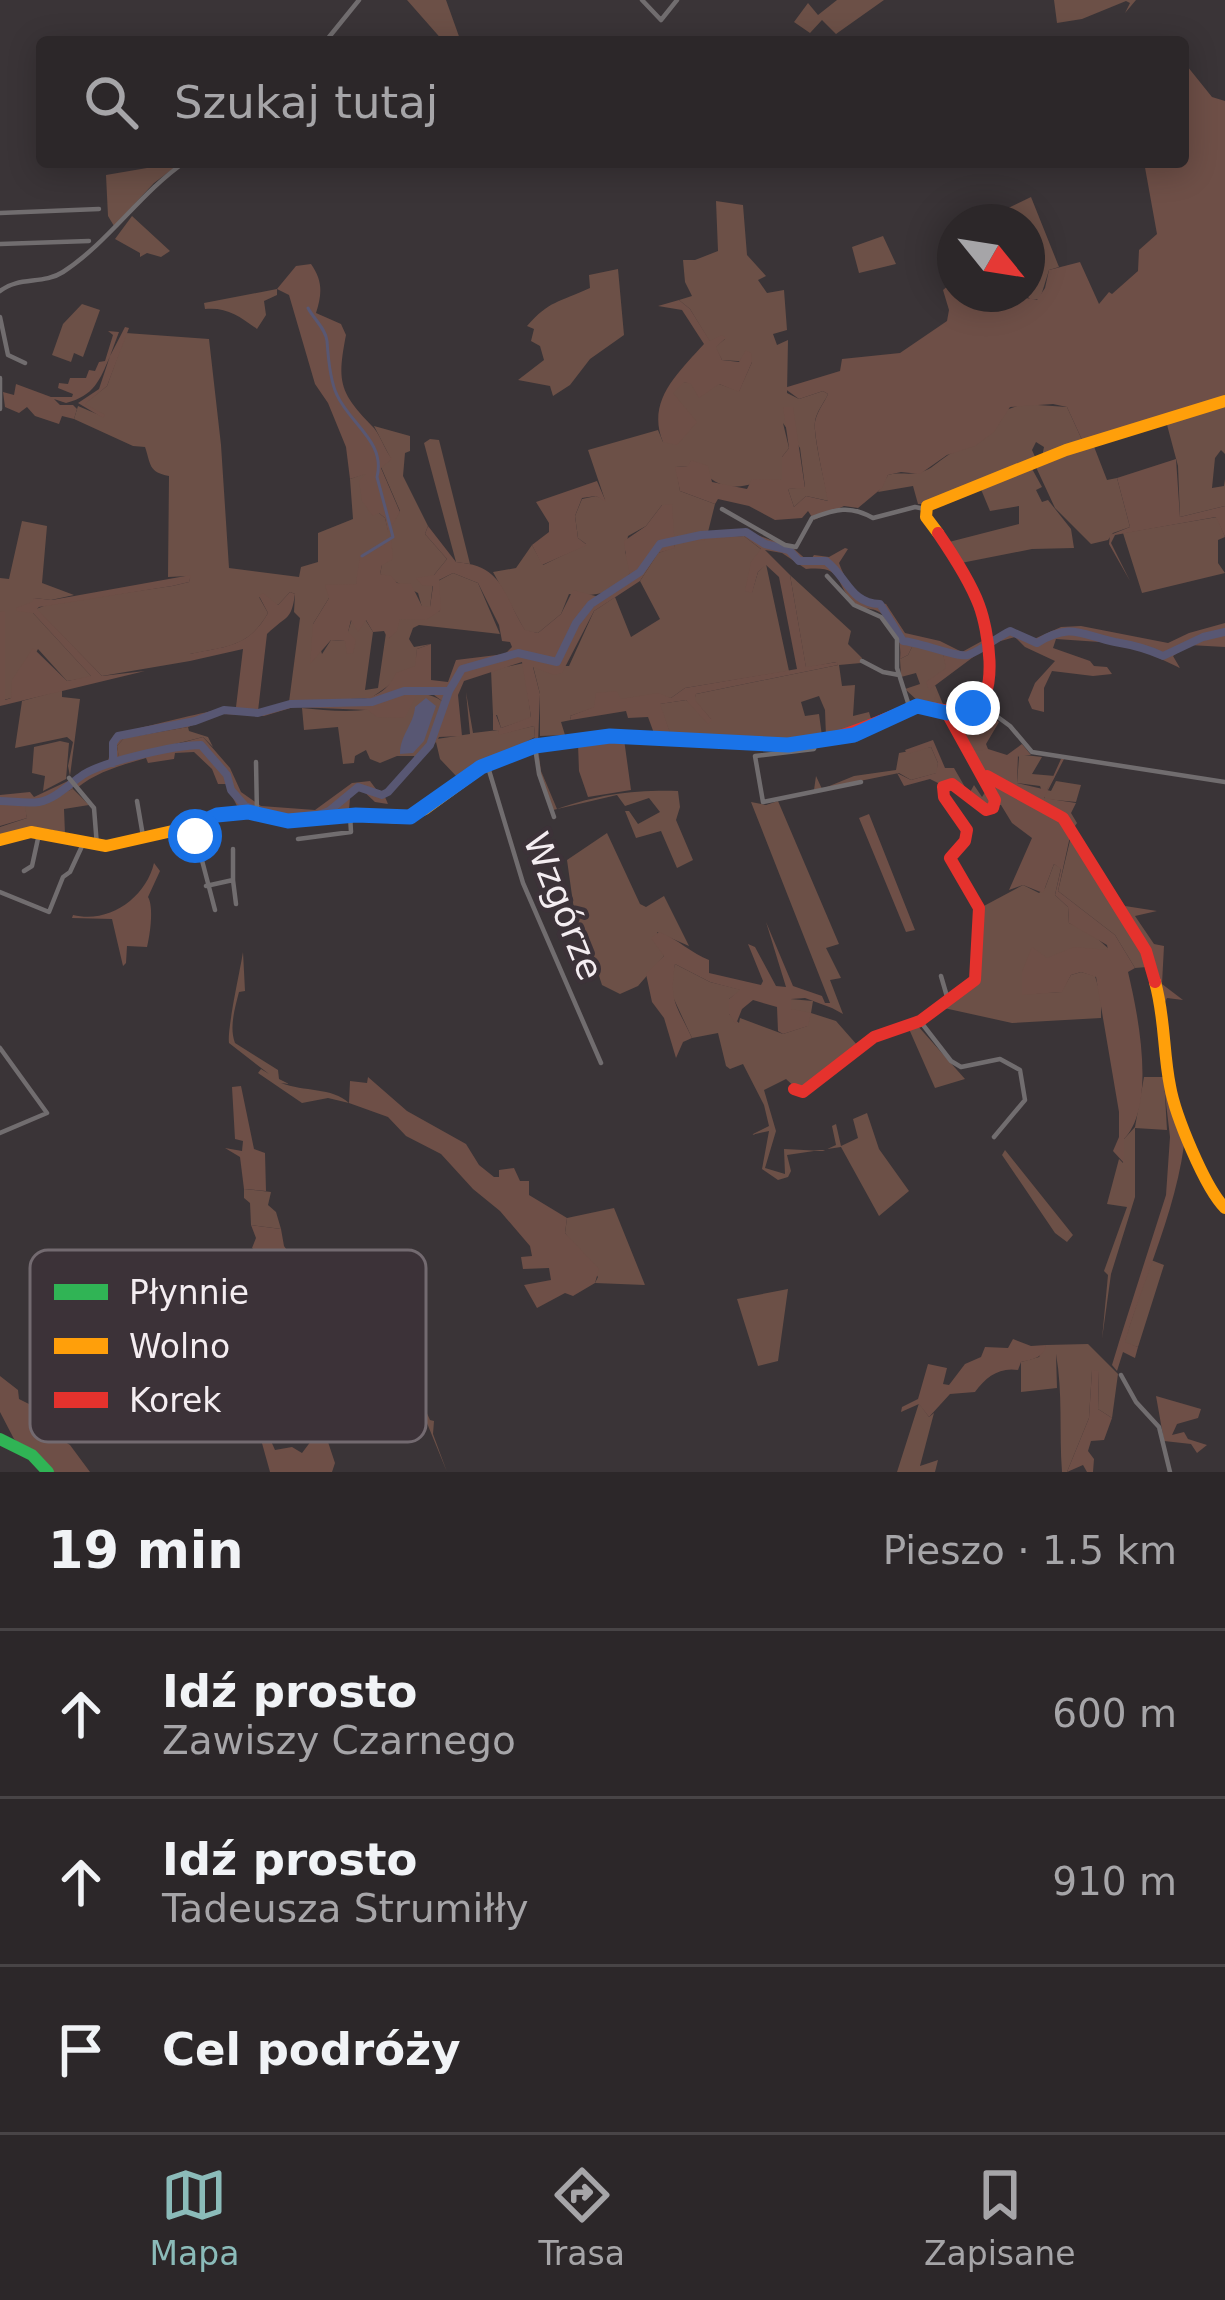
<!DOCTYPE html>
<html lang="pl">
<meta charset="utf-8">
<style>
:root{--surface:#2c2729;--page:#342f31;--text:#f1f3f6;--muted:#a6a5a8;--line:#484446;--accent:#8bbbb9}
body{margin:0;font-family:"DejaVu Sans",sans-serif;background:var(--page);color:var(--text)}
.compass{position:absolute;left:937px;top:204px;width:108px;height:108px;border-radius:50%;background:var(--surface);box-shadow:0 6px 30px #0003;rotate:120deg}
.stop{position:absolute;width:36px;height:36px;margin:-27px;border:9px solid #1a73e8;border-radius:50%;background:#fff}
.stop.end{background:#1a73e8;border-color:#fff;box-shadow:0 3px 12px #0008}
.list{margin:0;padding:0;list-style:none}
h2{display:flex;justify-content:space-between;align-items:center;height:156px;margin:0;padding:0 48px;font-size:51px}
h2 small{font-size:39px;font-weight:400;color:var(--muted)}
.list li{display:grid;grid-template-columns:78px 1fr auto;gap:36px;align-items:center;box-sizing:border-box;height:168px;padding:0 48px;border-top:3px solid var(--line)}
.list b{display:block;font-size:45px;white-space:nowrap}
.list p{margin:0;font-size:39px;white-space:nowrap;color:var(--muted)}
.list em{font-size:39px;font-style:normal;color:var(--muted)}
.icon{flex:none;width:66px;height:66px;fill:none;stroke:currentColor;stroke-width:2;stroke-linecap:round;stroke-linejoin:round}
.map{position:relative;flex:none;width:1225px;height:1472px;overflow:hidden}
.search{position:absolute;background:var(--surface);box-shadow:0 6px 30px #0003;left:36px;right:36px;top:36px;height:132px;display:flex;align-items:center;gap:30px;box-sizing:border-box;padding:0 42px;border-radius:12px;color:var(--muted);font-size:45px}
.sheet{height:660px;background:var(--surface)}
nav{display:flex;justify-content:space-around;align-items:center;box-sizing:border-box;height:168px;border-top:3px solid var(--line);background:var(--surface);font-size:33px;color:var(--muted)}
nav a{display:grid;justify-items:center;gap:6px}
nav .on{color:var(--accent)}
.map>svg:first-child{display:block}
</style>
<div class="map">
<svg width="1225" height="1472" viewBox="0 0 1225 1472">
<rect width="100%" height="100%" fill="#3a3437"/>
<path fill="#6c5047" d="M407 0H446L461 42H444Z
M837 0H884L836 34 822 20 810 33 794 22 808 3 818 15Z
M1054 0H1136L1125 13 1130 3 1126 1 1082 19 1057 23Z
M182 162 154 183 114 226 108 216 106 175Z
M1031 197 1059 267 1049 270 1040 299 1031 300 1025 294 1027 222H992L990 217Z
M716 201 743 205 747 255 766 276 758 280 767 293 784 290 787 330 773 334 777 345 788 340 787 393 799 399 823 391 828 394C824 403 816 412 815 422 813 435 825 485 829 501L806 496 794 507 788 489 805 487 800 448 783 423 789 448 782 457 783 480C737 482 730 502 691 461L689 466 676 467 680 491 715 504 708 532 701 531 698 539 744 536 762 550 752 592 758 572 766 564 789 671 685 688 671 698C638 692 603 704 570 716L571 720 561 722 565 735 540 736V694L533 666H569L594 611 615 597 631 637 660 619 640 581 658 553 675 547 662 505 646 526 628 536 625 552 632 570C618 594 595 597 569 594L561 614 538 633 525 631 493 572 516 568 532 545 543 565 586 544 578 538 575 516 582 499 596 496 605 500 588 450 658 430 663 442 681 404 672 393 683 382 719 384 739 391 752 362 722 360 715 347 725 339 710 342 690 309 679 300 692 296 685 282 683 260H695L718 251Z
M132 216 170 251 161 257 147 253 140 257V253L115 239Z
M883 236 896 264 859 273 852 247Z
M618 269 624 335 590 359 570 385 553 396 550 386 518 380 544 360 540 346 531 341 534 329 527 326C550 300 558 303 590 288L589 275Z
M277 289V295L264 301 266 315 257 329C239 316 227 307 205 309L204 303Z
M82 304 100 310 83 357 74 353 71 362 52 355 63 324Z
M126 333 209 339 221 445 229 568 299 577 301 567 318 562V533L353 519 350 479 369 472 379 513 385 518 388 530 400 511 381 467 391 459 374 426 410 436V451L405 453 403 476 428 526 425 534 447 559 434 575 430 607H422L418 593 380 574 387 540 370 552 356 585 329 598 313 624 322 654 331 640 345 641 352 619H365L373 632 365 690 378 688 386 633 389 638 400 618 440 611 438 581 453 573 478 583 500 634 419 625 413 628 409 639 414 647 431 644 417 649 416 666 371 698 289 702 300 618 294 612 295 594 290 592 278 605 259 597 268 613C248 648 227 646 190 654V661L102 676 36 609 49 604 172 586 189 582 190 576 168 577 169 476C148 472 151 464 145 447L133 446 74 419 78 406 104 417 84 404 107 386Z
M1225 403V454L1221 450 1215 458 1212 488 1224 486 1225 479V506L1180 517 1178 466 1166 421Z
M1023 404 1067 407 1083 442 1042 457 1044 447 1036 442 1032 450 1036 459 923 504H918L913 486 878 492 888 475C899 472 907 475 917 473 929 471 934 465 944 458 969 439 990 447 1006 410Z
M430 439 439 440 470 564 456 562 424 443Z
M1093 444 1107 480 1117 478 1130 527 1113 533 1108 540 1091 544 1055 508 1035 465Z
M1031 467 1042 487 1036 490 1042 502 1048 500 1071 529 1074 548 1032 549 961 563 949 542 1019 524V506L990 511 980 487Z
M1217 517 1225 537 1218 540V563L1225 573 1142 593 1123 533Z
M22 521 47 526 42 583 74 595 51 600 34 598 33 613 92 677 67 681 38 649 11 698 4 700 5 612H0V578L9 579Z
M790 575 851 631 848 644 862 658 861 663 839 665 842 686 855 685 853 716 869 712 873 726 826 737 825 710 819 696 801 702 805 716 819 714 822 736 773 741 671 736 659 704 686 700 711 719 694 700 696 694 838 665 836 662 806 668Z
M914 643 942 650 947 668 929 689 935 685 945 709 919 702 905 689 920 684 916 673 901 677 900 659 908 655Z
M524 663 531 718 501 728 497 715H493L491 670Z
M62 690V697L80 699 70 776 68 766 73 742 67 737 15 748 22 701Z
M466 692 473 733 498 730 500 734 534 726 535 737 458 778 440 759 436 742 419 762 414 756H397L380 763 370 759 366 750 355 756 354 763 343 764 338 727 304 730 302 708C323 710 349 713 370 709 395 705 418 684 442 701L430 740 470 734Z
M188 727 189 731 208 737 213 747 203 737 119 758 117 746 124 738Z
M60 741 69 743 66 779 43 791 45 776 32 773 34 747Z
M931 747 938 763 937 773 911 780 899 773 796 794 814 790 816 776 822 789 854 776 896 770 899 753Z
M538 748 541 771 557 809C601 794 633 790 678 791L680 807 676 820 693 860 677 868 661 831 636 838 625 811H629L638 824 660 812 649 798 625 806 617 795 553 810 539 770Z
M1016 754 1042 757 1032 774 1055 776 1047 790 1051 791 1056 781 1081 785 1076 802 1045 799 1040 786 1017 783 1019 757Z
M73 789 89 805 64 809 65 834C45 825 21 828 0 836V827L27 818 24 806Z
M778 801 839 944 826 948 841 978 830 980 843 1014 832 1008 751 802 766 805Z
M1072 832 1145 953 1162 1017 1167 1077 1164 1078 1167 1130 1135 1128V1197L1111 1274 1102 1339 1108 1275 1104 1271 1127 1207 1107 1204 1119 1159 1123 1163 1124 1139 1135 1127 1144 1077H1163L1159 1017 1147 967 1135 968 1115 935 1058 891Z
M607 833 640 904 646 907 664 896 689 946 657 932 664 956 638 986 620 994 602 985 589 945 577 931 567 860Z
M1054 864 1061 868 1055 895 1068 907 1069 923 1090 932 1110 950 1022 994 1061 992 1071 975 1081 972 1095 976 1101 996V1018L1012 1023 944 1008 976 983 982 907 1023 885 1039 893 1045 888Z
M243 952 245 991 239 992C235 1008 229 1027 235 1043L278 1070 279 1079 289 1084 281 1083C304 1092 332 1087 349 1103L328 1098 302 1103 258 1073 261 1069 269 1074 229 1043C227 1029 240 971 243 952Z
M675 964 710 982 742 990 729 999V1014L739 1023 740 1018 783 1034 807 1026 789 1007 790 999 813 1001 811 1013 836 1021 858 1046 816 1083 798 1090 786 1079 764 1090 776 1131 765 1168 785 1174 784 1149 823 1151 836 1145 832 1126 836 1124 841 1146 858 1138 853 1119 867 1113 879 1149 909 1191 879 1216 841 1147 787 1155 791 1171 788 1177 778 1180 762 1169 769 1131 751 1135 769 1126 764 1105 743 1064 730 1069 726 1066 718 1033 692 1038 673 997 670 985Z
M917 1025 965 1079 935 1088 909 1029Z
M1005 1150 1073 1235 1067 1242 1055 1233 1002 1155Z
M244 1189 271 1192 268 1205 276 1212 281 1229 251 1225 250 1203 244 1198Z
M614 1208 645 1285 595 1283 598 1277 565 1233 567 1218Z
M1151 1260 1164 1265 1138 1347 1124 1343Z
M788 1289 778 1361 758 1366 737 1299Z
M1088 1344 1118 1374 1112 1418 1098 1409 1099 1372 1092 1371 1089 1418 1067 1472H1062C1059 1431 1063 1394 1056 1354L1057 1388 1021 1392V1362L1039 1357 1046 1345Z
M402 1358 430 1420 434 1421 433 1434 447 1472 411 1384 342 1409 336 1403 334 1389 402 1364Z
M919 1403 929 1417 934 1413 920 1466 938 1460 935 1472H897Z"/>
<path fill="#6e4f47" d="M1183 61 1212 97 1225 101V398L1083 442 1067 407 1053 404 1010 407 994 432 975 446 947 455 920 474 901 472 888 475 882 488 858 508 844 506 814 520 808 511 802 518 775 520 749 506 718 499 715 504 680 491 675 467 688 466 691 460 708 466 712 482 747 489 752 479 782 480V457L789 448 783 407H793L805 488 788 489 794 507 806 496 828 501C825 485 813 433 815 422 817 411 824 403 828 394L823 391 799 399 784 388 840 371 842 359 900 353 947 321 949 310 943 290 955 280V294H1025L1026 298 1037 300 1045 288 1049 270 1080 262 1099 304 1109 292 1112 294 1138 271 1139 250 1157 234 1144 162H1183Z
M311 264C323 281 322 294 316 313L341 324 346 335C337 381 339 392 371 425 380 433 384 449 392 459L381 468 400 512 388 532 385 518 379 513 373 516 362 501 359 481 366 474 350 479 346 447 328 403 315 384 289 295 277 289 296 266Z
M679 300 690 309 710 341 722 335 726 338 716 347 722 360 739 362 746 350 751 353 752 362 739 392 719 384 699 398 691 384 684 382 673 393 697 422 677 445 663 442C646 401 678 373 704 344L682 310 658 306Z
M125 327 129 328 107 386 85 404 105 415 103 418 78 403 99 389 110 356C100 380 94 396 66 403L54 399 60 405H73L77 409 74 419 62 416 59 424 35 416 27 407 19 413 5 407 3 392 14 395 16 384 51 397H72L73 394 58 388 59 383 68 384 70 378H86L89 370 95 371 99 362 105 361 113 335 108 331 119 332 110 356Z
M1176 459 1180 517 1225 506V537L1216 517 1115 535 1111 543 1130 581 1109 544 1110 535 1130 527 1117 478Z
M597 481 606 502 596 496 582 498 575 516 578 538 587 545 542 565 532 545 549 532V523L536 502Z
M672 504 675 548 658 553 640 581 594 611 562 673 554 675 533 667 540 694 538 743H530L535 737 534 726 499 735 498 730H493V715H496L501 728 531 717 522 662 464 681 458 695 462 736 439 737 437 741H430L442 701 434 695 417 694 405 718 377 717 368 710 294 707 264 716 222 714 188 727 124 738 117 746 119 757 125 758 203 737 230 768 241 792 261 806 315 810 352 783 370 781 379 793H384L402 771 406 774 385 797 388 804 375 802 361 789 350 798 349 810C307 818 277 820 237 806L226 784H218L212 769 194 752 175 753 174 759 148 763 146 758C122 765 96 772 77 788L73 779 108 762 113 736C124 731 228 706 236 707L243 649 190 661V654C226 646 248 648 268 613L259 596 263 593 278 605 290 592 295 594C291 621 288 614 267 634L258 711C268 708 278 705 287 703 322 697 378 715 396 673L415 666 417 649 431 644V680L448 682 456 660 505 654 512 647 510 642 502 641 499 625 478 583 453 573 439 580 441 610 426 620 400 619 397 631 388 639 384 631 373 632 366 620 358 632 351 620 348 632 356 640 353 653 347 654 345 641 331 640 310 664 313 624 329 598 325 585 356 584 360 556 391 538 393 559 382 565 380 574 391 576 397 583 411 584 422 606 430 607 433 586 422 585 416 578 434 575 447 559 425 534 428 526 456 562C504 566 502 593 525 630L538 633 561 614 573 590 599 597C642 568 628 585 624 541L646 526 662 505Z
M741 529 793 548 809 562 814 555 829 557 845 548 848 549 839 563C850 592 858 597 886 604L905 633 940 641 962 652 982 641 984 649 929 690 926 682 946 668 942 650 914 643 908 655 900 659C902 639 895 618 875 610 865 607 865 611 856 604 833 586 847 565 806 569L782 553 765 550 790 575 806 667 837 662 838 665 696 694 695 700 712 720 708 724 686 700 660 704 672 738 655 736 648 717 628 718 626 711 571 720 570 716 594 707 596 693 617 691 621 699 658 693 671 698 685 688 797 669 779 577 766 565 758 572 752 593 745 591 751 562 761 549 744 536 685 542V537C704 530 721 533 741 529Z
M191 575 189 582 172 586 39 607 37 609 102 676 145 671 0 706V612L5 611V700L11 698 12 680 33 648 67 681 91 676 33 613 17 611 16 608 32 602 34 598 52 600Z
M1225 623V647L1189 645 1173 656 1180 668 1129 644 1056 639 1053 648 1090 661 1094 666 1107 667 1112 674 1093 676 1052 671 1044 688V712L1032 709 1028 700 1035 683 1055 661 1025 647 1015 637 990 644V638L1012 629 1034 639 1061 627 1081 626 1168 643 1189 633Z
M982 711 999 722 986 744 988 749 1007 755 1022 744 1031 755H1018L1017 783 1047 790 1061 759H1064L1044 798 1076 803 1071 813 1077 823 1071 832 1058 891 1115 935 1135 968 1128 972C1139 1018 1156 1106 1124 1139V1163L1113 1151 1119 1137V1112L1096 977 1081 972 1071 975 1062 992 1022 995V972L1032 947 1047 958 1074 947 1108 950 1107 945 1069 923 1068 907 1055 895 1061 869 1054 864 1043 893 1023 885 1009 890 1032 838 1012 823 1001 805 982 806 949 780 942 785 930 779 904 786 897 773 911 780 936 773 938 763 931 747 907 754 905 750 933 740 945 768H954L969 794 974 785 982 797 993 780 972 759 951 717Z
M610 739H624L631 790 588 797 579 771 578 744Z
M68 781 73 789 25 806 27 818 0 826V795L30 792 34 797Z
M869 814 915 930 906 932 859 818Z
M154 863 160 871 148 897C154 907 150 935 147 947L127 946 126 963 123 966 112 919 72 918 73 915C110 924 146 897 154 863Z
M1105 880 1125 906 1157 911 1135 916 1154 944 1164 946 1162 984 1183 1000 1167 998 1163 1006 1146 945Z
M766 922 793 986 822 996 825 1003H832V1008L805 998 791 999V1009L811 1013 808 1026 783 1034 778 1031 777 1007 753 1000 742 1009 736 1024 729 1014V999L740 990 710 982 675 964C669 1002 676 1004 692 1038L683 1042 676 1058 664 1018 652 1002 646 974 664 956 651 938 659 932C678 939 692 954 709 960V973L761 985 763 981 748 944 755 947 776 986 786 987Z
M368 1077 407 1111 466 1144 479 1165 494 1177H499V1170L514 1168 520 1181H529V1195L567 1218 565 1233 599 1269 595 1283 573 1296 565 1293 537 1308 524 1285 551 1280 549 1268 523 1269 521 1257 532 1256 530 1246 500 1211 473 1189 441 1154 406 1136 388 1117 349 1103 350 1081 367 1083Z
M1163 1077H1167L1194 1156 1184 1145C1175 1213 1144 1277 1125 1342L1138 1347 1135 1358 1123 1352 1117 1371 1112 1365 1119 1342 1166 1195 1170 1137Z
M241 1086 254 1149 265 1153 266 1191 244 1189 240 1157 225 1148 242 1151 243 1141 235 1139 232 1087Z
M251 1225 281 1229 284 1246 300 1269 306 1298 291 1304 301 1316 311 1315 332 1371 335 1401 342 1409 343 1425 333 1430 327 1439 335 1463 332 1472H270L260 1436 267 1432 275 1450 292 1447 302 1453 311 1441 305 1379 291 1348 269 1354 221 1351 266 1348 276 1338 291 1335 292 1318 272 1297 267 1283H278L282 1273 252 1248 256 1238Z
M1013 1339 1031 1346 1046 1345C1044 1358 1033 1359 1021 1362L1018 1370C999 1367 986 1377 975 1392L950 1394 929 1417 919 1404 901 1412 902 1407 918 1399 928 1364 947 1368 943 1384 949 1385 965 1364 981 1357 985 1347 1008 1348Z
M1092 1370 1099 1371 1098 1409 1112 1418 1104 1440 1091 1441 1088 1451 1094 1459 1093 1472H1087L1083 1465 1067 1472 1089 1418Z
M0 1376 18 1390 19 1399 31 1405 40 1426 70 1445 90 1472H52L14 1439 0 1412Z
M1156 1396 1201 1409 1198 1418 1177 1424 1172 1435 1184 1432 1188 1439 1207 1445 1197 1453 1191 1444 1164 1441Z"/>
<path fill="#585773" d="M426 698 436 706 424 741 413 753 400 754C400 735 414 724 415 707Z"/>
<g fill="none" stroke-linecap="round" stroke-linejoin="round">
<path stroke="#585773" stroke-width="3" d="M308 308C313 318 326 329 327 341 328 356 331 383 337 395 350 424 386 442 377 477L393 537 362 556"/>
<path stroke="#585773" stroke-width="8" d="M113 763V743L118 736 195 721 224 710 258 713 290 704 372 702 404 691H449
M0 801C12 801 27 804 39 802 55 799 68 785 80 777 98 762 177 745 201 745L227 775 231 790 245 806 269 815
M313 817 329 811 358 787 382 795 388 792 430 745 449 691 462 669 518 653 557 662 576 623 591 604 640 572 660 544 701 535 746 532 765 544 789 550 799 561H826C848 578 850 603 880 604L903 641C918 642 959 658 968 655 982 650 996 638 1010 631L1037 643C1071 622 1081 635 1115 642 1133 645 1146 648 1163 656L1203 637 1225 632"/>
<path stroke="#716d6f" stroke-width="4.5" d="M642 0 661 20 677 0
M325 42 359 0
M0 213 99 209
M0 244 89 241
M0 291C19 276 43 285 63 272 109 242 140 193 185 162
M0 317 8 355 25 363
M0 378V409
M722 509 785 545 796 547 812 518C836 509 850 505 873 518L915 507 925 509
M827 576 854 605 881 617 897 639V668L910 709
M862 661 883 672 899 675
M980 704 1010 726 1032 752 1225 782
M816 742 814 749 755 756 763 802 861 782
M535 747 539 774 554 817
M256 762 257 814
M488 767 523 883 601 1063
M69 778 94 808 97 846
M137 801 143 836
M193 826 215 910
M298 839 351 832 350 815
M24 871 32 866 39 834
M233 880 236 904
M206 886 233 880V849
M0 892 49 912 63 877 70 872 83 844
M941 976 948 1000
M920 1021 951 1061 961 1067 1000 1059 1020 1070 1025 1100 994 1137
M0 1048 47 1113 0 1133
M1121 1375 1136 1402 1159 1427 1170 1472"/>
<path stroke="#30b455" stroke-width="12" d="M0 1439 32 1455 48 1472"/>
<path stroke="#ff9f0a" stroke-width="12" d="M938 533 926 517 927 506 1066 450 1225 401
M0 840 31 832 106 846 190 827 216 815 248 812 288 821 356 815 404 818 425 809 481 768 530 747 610 736 769 744
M1155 982C1165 1017 1163 1051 1170 1086 1175 1115 1205 1188 1225 1208"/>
<path stroke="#e5322d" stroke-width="12" d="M769 744C828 747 858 729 910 709 929 702 951 718 973 708 1000 696 988 629 979 605 970 581 953 555 938 533
M987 776 1063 818 1146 951 1155 982
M794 1089 803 1092 874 1037 920 1021 975 980 979 908 950 858 965 841 967 830 944 797 943 787 952 784 986 810 993 808 995 800 947 713"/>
</g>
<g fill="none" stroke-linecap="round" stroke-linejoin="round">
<path stroke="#1a73e8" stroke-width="15" d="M195 836 193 826 217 815 248 812 288 821 356 815 410 817 481 767 535 746 610 736 788 745 854 735 917 706 947 713 973 708"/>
</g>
<g text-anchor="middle" stroke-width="9" stroke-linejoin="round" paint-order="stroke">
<g font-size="36" fill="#f4edf1" stroke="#3c3238">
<text transform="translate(564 906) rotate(68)" y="13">Wzgórze</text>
</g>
</g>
<rect x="30" y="1250" width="396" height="192" rx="18" fill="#3c3238" stroke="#736a70" stroke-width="3"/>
<rect x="54" y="1284" width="54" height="16" fill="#30b455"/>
<rect x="54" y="1338" width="54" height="16" fill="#ff9f0a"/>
<rect x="54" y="1392" width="54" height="16" fill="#e5322d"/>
<g font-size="33" fill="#f4edf1">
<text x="129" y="1304">Płynnie</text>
<text x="129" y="1358">Wolno</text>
<text x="129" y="1412">Korek</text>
</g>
</svg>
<svg class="compass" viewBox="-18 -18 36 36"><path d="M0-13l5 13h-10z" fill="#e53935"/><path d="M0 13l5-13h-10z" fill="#a6a5a8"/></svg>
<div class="stop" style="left:195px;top:836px"></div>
<div class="stop end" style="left:973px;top:708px"></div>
<div class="search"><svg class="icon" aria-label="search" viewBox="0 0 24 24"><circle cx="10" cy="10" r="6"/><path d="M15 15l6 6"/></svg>Szukaj tutaj</div>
</div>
<section class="sheet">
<h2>19 min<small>Pieszo · 1.5 km</small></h2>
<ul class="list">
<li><svg class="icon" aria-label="ahead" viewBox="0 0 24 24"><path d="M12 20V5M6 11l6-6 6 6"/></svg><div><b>Idź prosto</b><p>Zawiszy Czarnego</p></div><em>600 m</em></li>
<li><svg class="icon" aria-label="ahead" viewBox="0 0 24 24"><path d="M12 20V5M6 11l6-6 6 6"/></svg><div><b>Idź prosto</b><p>Tadeusza Strumiłły</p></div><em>910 m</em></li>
<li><svg class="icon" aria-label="arrive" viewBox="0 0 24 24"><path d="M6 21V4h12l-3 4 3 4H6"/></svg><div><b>Cel podróży</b></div></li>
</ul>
</section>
<nav>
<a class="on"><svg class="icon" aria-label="map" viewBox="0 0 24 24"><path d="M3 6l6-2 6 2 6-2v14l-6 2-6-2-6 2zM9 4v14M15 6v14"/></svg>Mapa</a>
<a><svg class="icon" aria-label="directions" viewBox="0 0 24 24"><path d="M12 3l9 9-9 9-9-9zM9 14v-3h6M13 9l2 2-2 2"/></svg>Trasa</a>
<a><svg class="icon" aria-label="saved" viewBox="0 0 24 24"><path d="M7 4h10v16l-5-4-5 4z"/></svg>Zapisane</a>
</nav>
